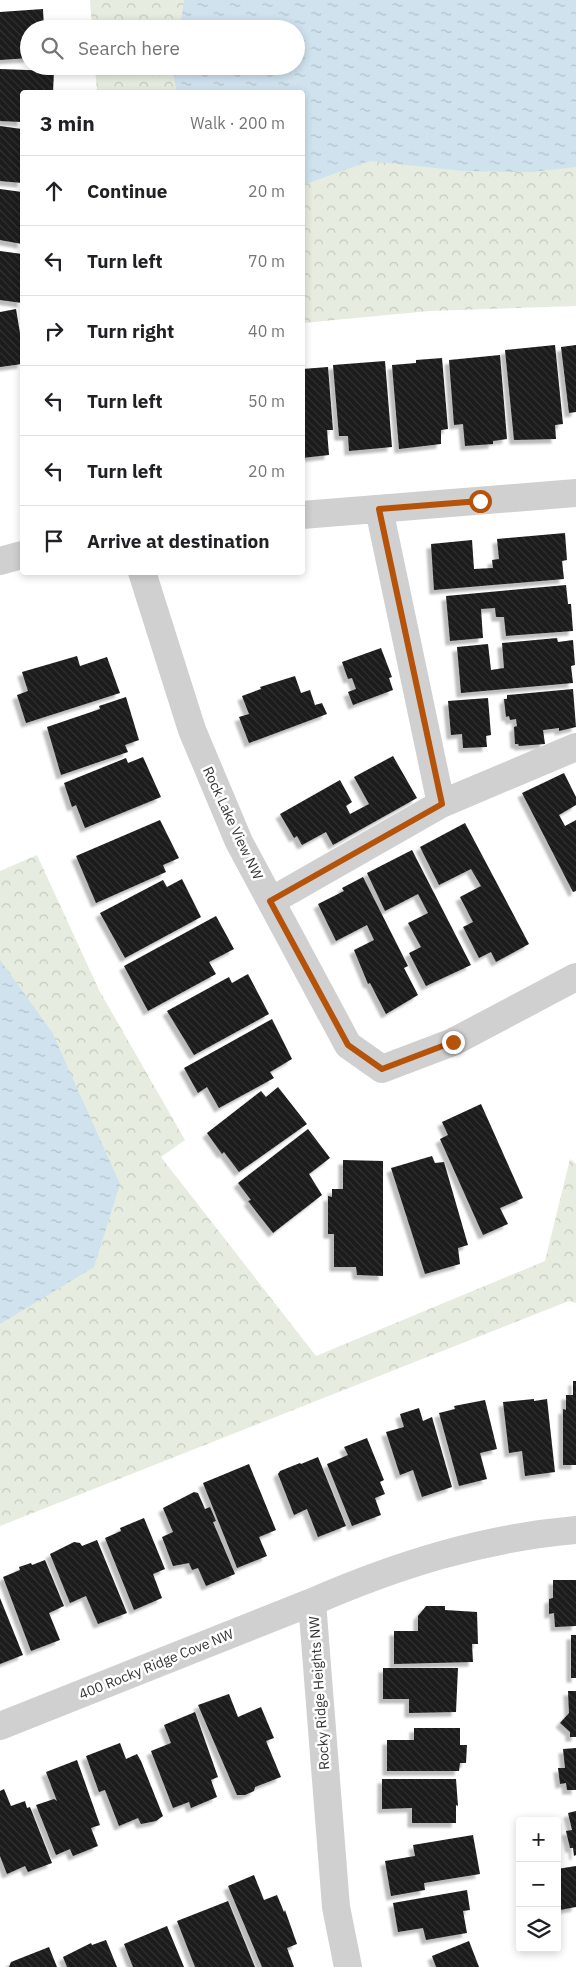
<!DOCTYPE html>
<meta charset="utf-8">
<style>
:root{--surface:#fff;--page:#f6f6f6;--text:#202124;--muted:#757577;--line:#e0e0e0}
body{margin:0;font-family:"IBM Plex Sans",sans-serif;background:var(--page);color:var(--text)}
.controls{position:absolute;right:15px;bottom:15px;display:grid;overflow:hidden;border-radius:5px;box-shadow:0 2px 8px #0003}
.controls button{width:45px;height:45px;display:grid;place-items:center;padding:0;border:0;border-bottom:1px solid var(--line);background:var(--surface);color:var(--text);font:25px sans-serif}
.stop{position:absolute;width:15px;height:15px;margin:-11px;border:4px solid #b45309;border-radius:50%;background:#fff}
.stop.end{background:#b45309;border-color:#fff;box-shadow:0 1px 5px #0008}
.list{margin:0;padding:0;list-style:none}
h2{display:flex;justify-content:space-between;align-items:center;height:65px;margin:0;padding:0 20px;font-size:21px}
h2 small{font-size:16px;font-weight:400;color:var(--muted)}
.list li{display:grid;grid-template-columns:32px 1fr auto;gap:15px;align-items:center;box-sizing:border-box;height:70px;padding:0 20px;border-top:1px solid var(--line)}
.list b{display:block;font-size:19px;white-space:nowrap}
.list em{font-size:16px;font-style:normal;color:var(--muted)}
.icon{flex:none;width:28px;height:28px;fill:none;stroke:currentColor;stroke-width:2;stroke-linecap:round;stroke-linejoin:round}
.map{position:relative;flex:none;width:576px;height:1967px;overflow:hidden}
.search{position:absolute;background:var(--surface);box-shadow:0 2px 8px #0003;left:20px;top:20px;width:285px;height:55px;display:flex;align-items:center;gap:12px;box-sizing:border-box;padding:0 18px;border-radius:28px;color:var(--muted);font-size:19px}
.panel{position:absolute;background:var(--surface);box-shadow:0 2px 8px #0003;left:20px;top:90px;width:285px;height:485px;border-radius:5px}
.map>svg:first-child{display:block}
</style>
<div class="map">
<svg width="576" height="1967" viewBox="0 0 576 1967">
<defs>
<pattern id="park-crowns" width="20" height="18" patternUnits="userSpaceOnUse" patternTransform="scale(1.25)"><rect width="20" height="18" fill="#e6ecdf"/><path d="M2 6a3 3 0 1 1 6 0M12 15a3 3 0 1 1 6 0" fill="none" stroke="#c6cbc0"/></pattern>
<pattern id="water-ripples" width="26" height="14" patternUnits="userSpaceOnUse" patternTransform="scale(1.25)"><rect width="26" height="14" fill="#cfe2ee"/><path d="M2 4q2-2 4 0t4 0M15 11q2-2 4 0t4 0" fill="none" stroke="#b2c2cd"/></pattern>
<pattern id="building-back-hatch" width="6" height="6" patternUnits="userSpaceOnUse" patternTransform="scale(1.25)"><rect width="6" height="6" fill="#1a1a1a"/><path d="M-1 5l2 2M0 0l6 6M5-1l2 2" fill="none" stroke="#333"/></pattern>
<filter id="shadow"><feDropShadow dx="-4.5" dy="4.5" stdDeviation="1" flood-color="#0004"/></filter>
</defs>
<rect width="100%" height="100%" fill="#fff"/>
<path fill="url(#park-crowns)" d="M90 0H576V306L430 311 303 323 302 92H97L95 66H296V29H92Z
M37 855 99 990 185 1140 161 1157 316 1356 545 1261 570 1159 576 1164V1303L569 1301 0 1526V871Z"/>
<path fill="url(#water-ripples)" d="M184 0H576V167L532 172 463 171 370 161 303 185 302 92H177L174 78 176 66H296V29H180Z
M0 960 52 1032 120 1184 94 1267 0 1324Z"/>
<path fill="url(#building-back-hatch)" filter="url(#shadow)" d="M43 9 44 29H29V58L0 60V12Z
M0 69 54 71 53 92H22V122L0 121Z
M0 126 22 129V183L0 181Z
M0 189 22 192V244L0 240Z
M0 251 22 254V303L0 300Z
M16 309 20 333H22V364L0 367V312Z
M555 345 563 424 555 425 556 439 514 440 505 350Z
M576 345V412L569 413 561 347Z
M500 355 507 439 493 441V444L465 446 463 424 454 425 449 360Z
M442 358 448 429 441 430V444L399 449 392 365 416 363V360Z
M385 361 392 447 349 451 348 436H339L333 365Z
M328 367 333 430H327L329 455 302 458V369Z
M565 533 567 560 562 561 564 579 434 590 431 544 472 540 474 569 493 568 492 560 499 559 497 539Z
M566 585 568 604H571L573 631 506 636 504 617H496L495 608 481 609 483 638 450 641 446 596Z
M557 638 558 642 573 640 575 665 571 666 573 683 461 693 457 647 488 644 491 670 504 668 502 643Z
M381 648 392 677 389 678 393 690 353 705 348 692 356 689 352 678 348 679 342 662Z
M77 656 80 666 107 657 120 693 26 723 17 695 28 691 22 672Z
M295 676 301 693 310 690 315 705 322 703 327 714 249 743 239 717 249 714 242 696 261 689 260 687Z
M573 689 576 727 559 731V728L543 730 545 744 519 746 518 744H515L514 727 517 726 516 719 510 720 509 716 506 717 504 699H507V695Z
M126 697 139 740 125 745 128 752 61 775 47 727 100 709 99 706Z
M488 698 491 735 486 736 487 747 463 748 462 734 451 735 448 701Z
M393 756 417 798 333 845 326 832 302 845 297 836 294 838 280 814 340 780 352 802 346 806 350 814 369 804 354 777Z
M143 757 161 797 85 828 76 805 72 807 64 783 126 758 128 763Z
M564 773 576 797V805L559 815 565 826 576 820V891L573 892 522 793Z
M160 820 179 858 163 865 166 872 96 903 76 856Z
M465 823 529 944 496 962 491 952 479 958 463 927 473 922 460 897 481 886 471 869 439 885 420 847Z
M412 850 471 965 426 986 409 953 421 947 408 923 428 913 418 894 385 911 367 873Z
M363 877 408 966 404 968 418 995 386 1014 370 983 368 984 354 950 374 940 367 925 336 941 318 904 344 891 342 888Z
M182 879 201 917 125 958 100 913 163 880 167 887Z
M216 916 234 949 209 962 216 974 148 1011 124 966Z
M248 974 269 1014 194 1055 167 1011 229 977 232 983Z
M272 1019 292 1059 270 1072 274 1078 219 1108 207 1087 198 1093 184 1068Z
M278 1087 307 1124 239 1172 224 1152 222 1154 207 1133 261 1091 266 1097Z
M481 1104 523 1198 500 1208 508 1224 483 1235 440 1139 448 1135 442 1122Z
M308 1129 330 1158 309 1174 322 1195 273 1233 248 1201 251 1200 238 1183Z
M432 1156 435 1163 444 1162 468 1245 458 1248 460 1264 425 1274 391 1168Z
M343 1160 383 1161V1276L357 1275 356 1267H334V1234H328V1196L332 1197V1189H343Z
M573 1381H576V1465H563V1409L566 1410V1395H573Z
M534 1399V1401L547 1399 555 1472 525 1476 522 1451 509 1453 503 1402Z
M485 1400 497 1449 480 1453 487 1479 459 1486 439 1413 455 1409 454 1406Z
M419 1408 423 1421 432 1417 452 1487 422 1497 413 1470 400 1475 386 1432 404 1427 400 1414Z
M367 1438 384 1480 380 1482 385 1494 375 1498 381 1515 352 1526 327 1464 348 1455 344 1447Z
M318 1457 346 1526 318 1537 307 1509 294 1515 278 1474 280 1471 300 1463 301 1464Z
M249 1464 276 1530 259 1537 267 1556 237 1568 203 1483Z
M194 1492 198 1493 205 1509 210 1507 216 1521 213 1522 235 1574 206 1586 198 1568 192 1570 189 1563 173 1566 162 1537 173 1532 163 1508Z
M144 1518 165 1569 153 1574 162 1598 134 1610 105 1538 121 1531 120 1528Z
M97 1540 127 1613 98 1624 86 1596 70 1603 50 1554 74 1542 80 1543 82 1546Z
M45 1560 64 1606 49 1613 60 1640 31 1651 3 1577 20 1570 19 1567 31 1563 32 1565Z
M553 1580H576V1626L555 1627 554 1613 549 1614V1599L553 1598Z
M0 1598 23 1655 0 1664Z
M426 1606H445V1610L477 1612 478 1644H472L473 1662 394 1664V1631H418V1616Z
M571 1635H576V1678H571Z
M383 1668H458L456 1712 409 1713V1699H383Z
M568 1691H576V1737H570V1732L560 1723 569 1713Z
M229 1694 238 1717 261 1707 274 1738 266 1741 281 1777 255 1787 254 1791 245 1795H237L198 1705Z
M195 1712 218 1777 211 1780 217 1797 191 1808 189 1802 173 1808 151 1751 171 1743 164 1725Z
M414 1728H460V1745H467L466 1763H460L459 1771H387V1740H414Z
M120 1743 126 1759 137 1754 141 1761 163 1816 156 1821 141 1824 138 1818 119 1826 105 1790 99 1792 86 1756Z
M576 1748V1790H567L566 1783 560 1784 558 1768H565L563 1749Z
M77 1760 100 1825 91 1828 98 1846 73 1856 70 1849 56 1855 36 1805 54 1799 57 1801 46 1772Z
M382 1779H456L458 1806 456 1805V1823H412V1808L382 1809Z
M4 1789 11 1806 25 1801 27 1808 30 1807 52 1863 28 1872 25 1866 7 1874 0 1856V1791Z
M576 1811V1855L574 1856 573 1848H570L566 1831 572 1830 568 1813Z
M473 1835 480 1874 424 1883 425 1890 391 1896 385 1861 415 1856 413 1845Z
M576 1866V1907L560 1910 557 1884H560L557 1869Z
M254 1875 264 1900 277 1895 284 1912 285 1910 297 1944 287 1948 294 1967H262L228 1886Z
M467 1890 470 1910 463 1911 467 1933 426 1940 423 1928 398 1932 393 1903Z
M228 1901 255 1967H195L177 1921Z
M167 1926 184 1967H133L124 1944Z
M106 1940 117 1967H67L63 1957 91 1943 92 1945Z
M469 1941 479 1967H436L432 1956Z
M49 1947 57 1967H9L11 1962Z"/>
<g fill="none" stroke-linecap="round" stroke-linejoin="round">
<path stroke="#d0d0d0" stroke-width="28" d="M379 509 441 804
M302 515 576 493
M0 561 22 555
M142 572 192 730 239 842 348 1045 382 1069 453 1042 576 977
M271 901 441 804 576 747
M0 1726 312 1602
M348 1967 336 1907 312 1602C397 1565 483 1538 576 1530"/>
</g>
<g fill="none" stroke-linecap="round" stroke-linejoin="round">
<path stroke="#b45309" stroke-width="6" d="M453 1042 382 1069 348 1045 270 901 442 804 379 509 480 501"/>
</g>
<g text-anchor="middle" stroke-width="5" stroke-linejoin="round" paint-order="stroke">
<g font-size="14" fill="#333" stroke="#fff">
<text transform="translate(233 823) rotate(65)" y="5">Rock Lake View NW</text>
<text transform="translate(156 1664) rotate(-22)" y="5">400 Rocky Ridge Cove NW</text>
<text transform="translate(319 1693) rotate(-94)" y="5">Rocky Ridge Heights NW</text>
</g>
</g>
</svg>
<div class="controls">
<button>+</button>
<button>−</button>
<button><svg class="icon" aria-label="layers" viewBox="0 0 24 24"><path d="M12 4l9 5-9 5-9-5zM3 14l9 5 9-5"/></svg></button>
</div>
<div class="stop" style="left:480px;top:501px"></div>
<div class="stop end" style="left:453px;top:1042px"></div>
<div class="search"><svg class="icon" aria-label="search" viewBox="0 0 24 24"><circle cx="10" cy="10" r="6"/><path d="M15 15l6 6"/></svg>Search here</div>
<section class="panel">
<h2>3 min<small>Walk · 200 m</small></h2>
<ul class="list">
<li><svg class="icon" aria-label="ahead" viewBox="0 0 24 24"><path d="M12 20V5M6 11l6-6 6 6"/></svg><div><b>Continue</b></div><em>20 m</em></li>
<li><svg class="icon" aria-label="left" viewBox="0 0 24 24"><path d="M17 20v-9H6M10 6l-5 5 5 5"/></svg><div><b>Turn left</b></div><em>70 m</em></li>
<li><svg class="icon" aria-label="right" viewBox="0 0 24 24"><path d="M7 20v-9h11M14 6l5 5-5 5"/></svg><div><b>Turn right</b></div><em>40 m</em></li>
<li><svg class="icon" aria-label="left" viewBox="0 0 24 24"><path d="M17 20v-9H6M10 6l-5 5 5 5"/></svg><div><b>Turn left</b></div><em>50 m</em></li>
<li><svg class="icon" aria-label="left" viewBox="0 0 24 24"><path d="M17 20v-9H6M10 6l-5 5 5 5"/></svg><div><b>Turn left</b></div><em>20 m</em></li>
<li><svg class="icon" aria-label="arrive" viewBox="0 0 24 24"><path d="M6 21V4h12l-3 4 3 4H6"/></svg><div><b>Arrive at destination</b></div></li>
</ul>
</section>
</div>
